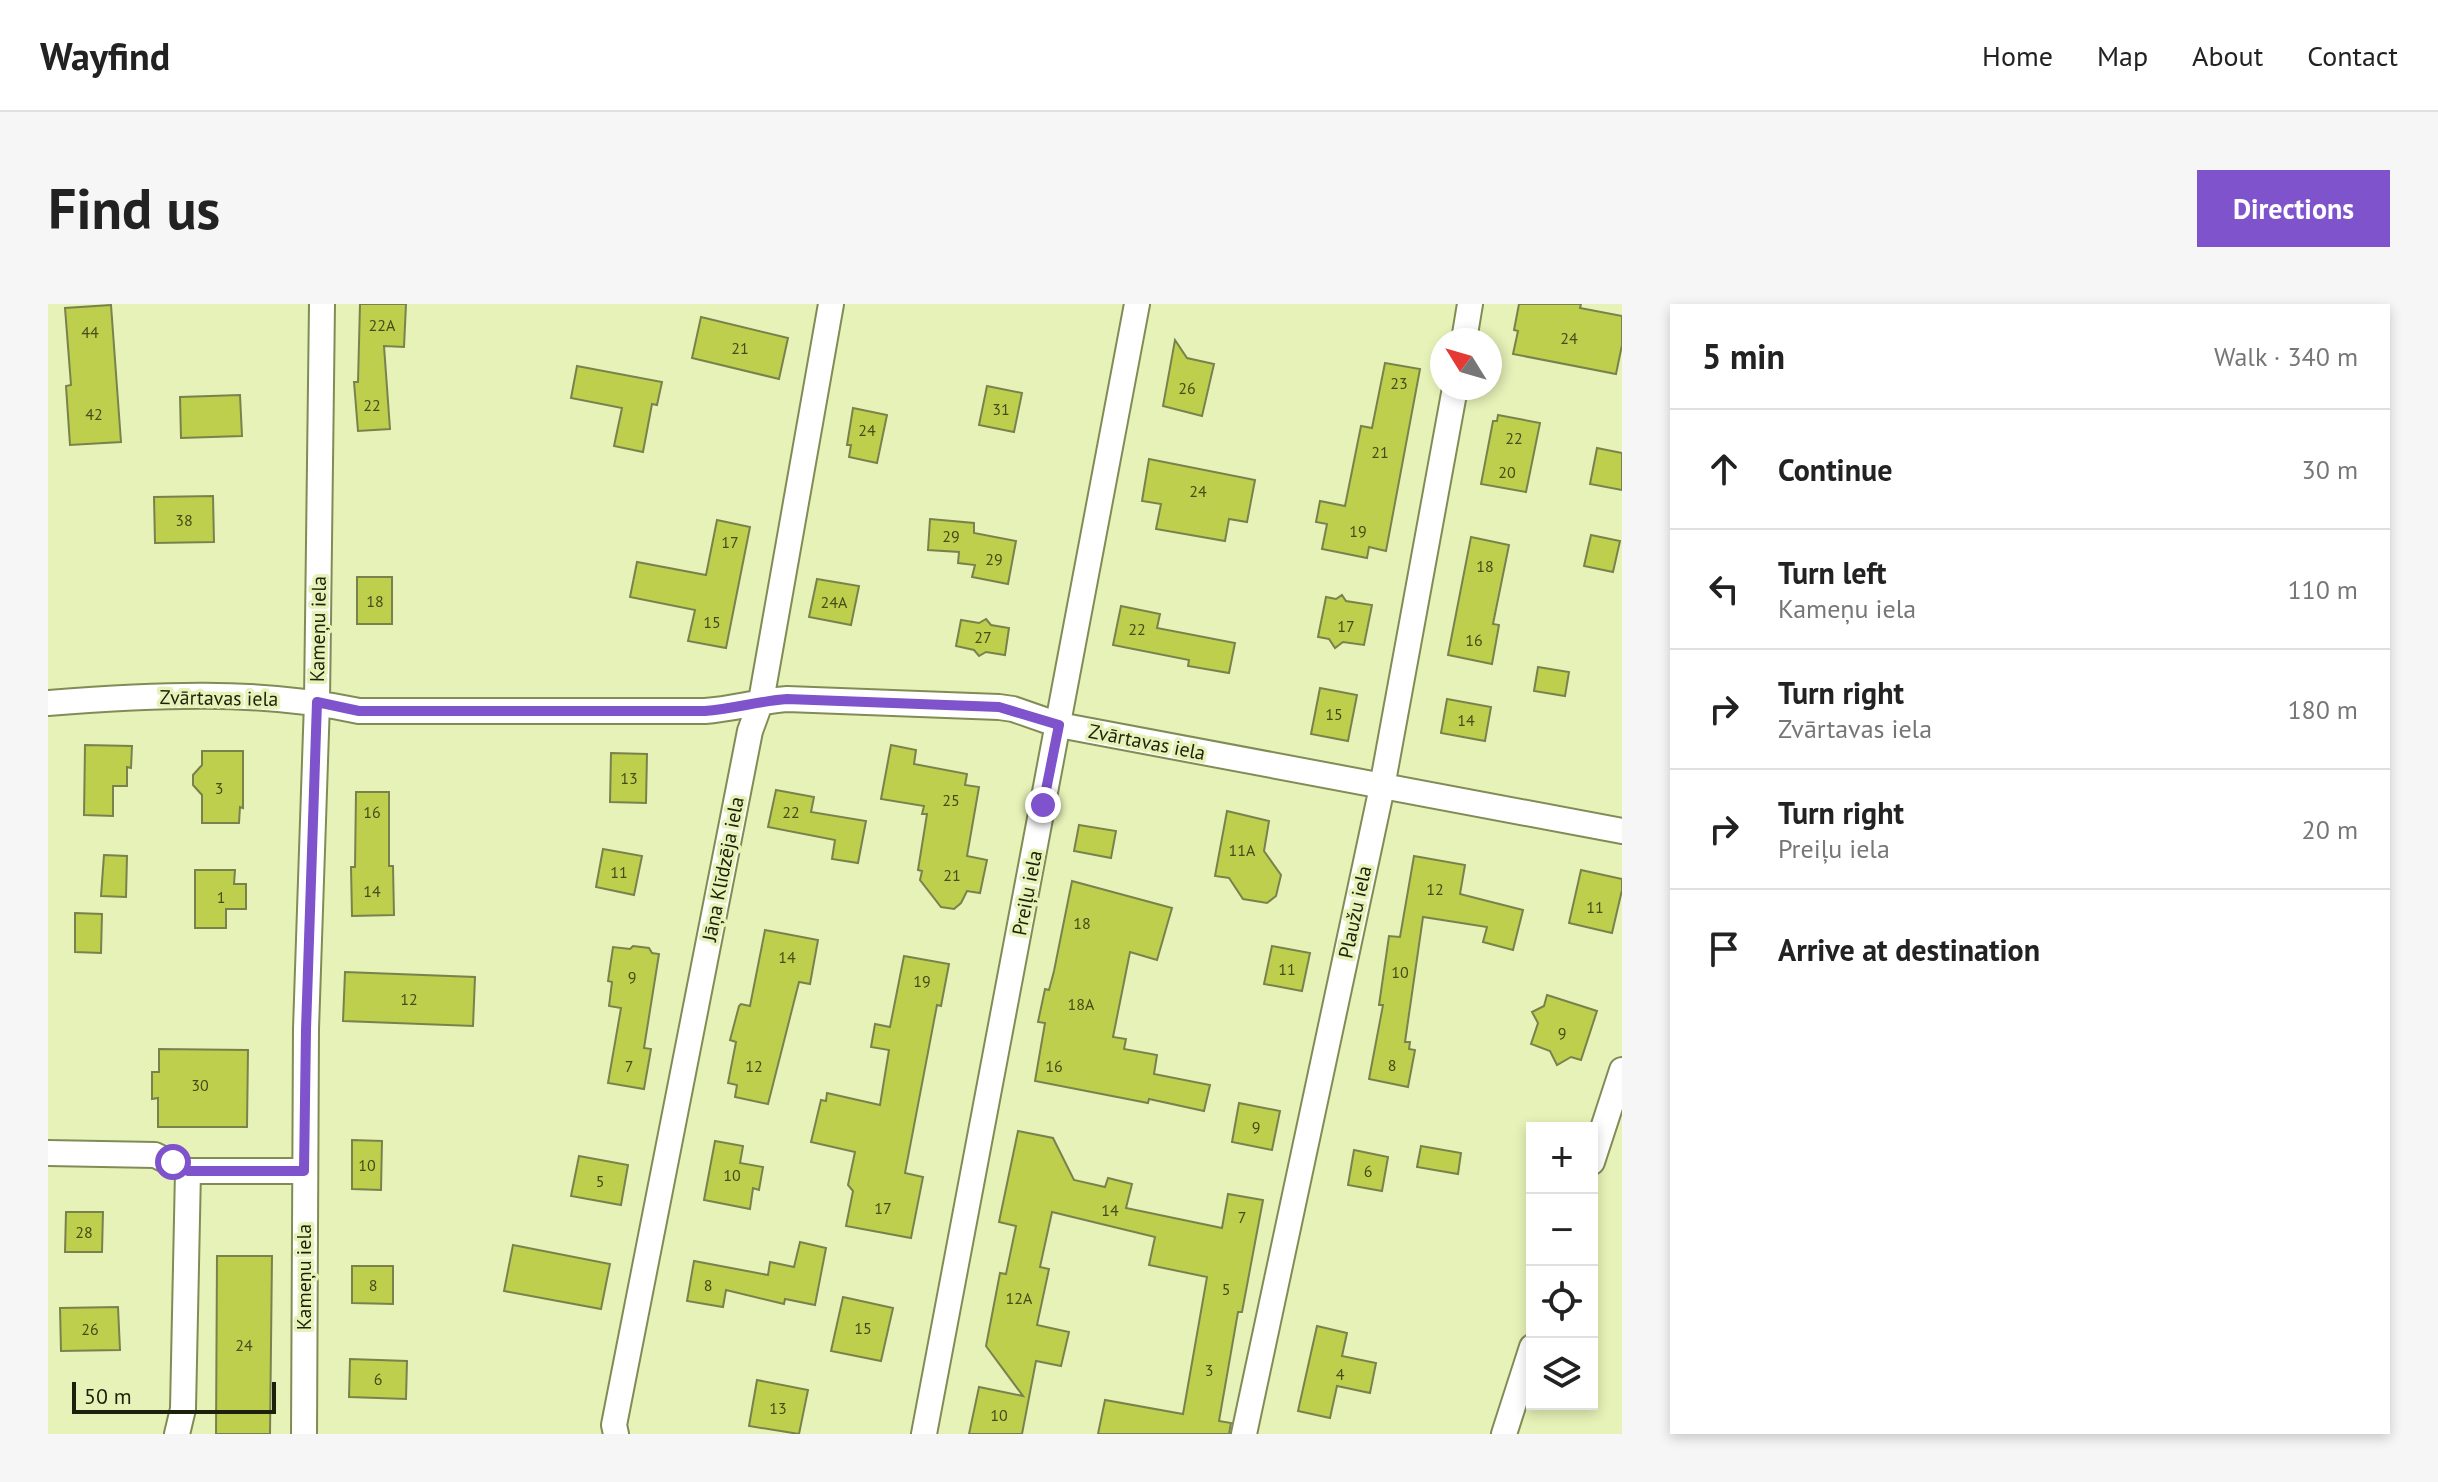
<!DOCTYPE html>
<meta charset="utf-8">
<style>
:root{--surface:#fff;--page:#f6f6f6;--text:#222;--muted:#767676;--line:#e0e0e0;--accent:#7e53cc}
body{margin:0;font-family:"PT Sans",sans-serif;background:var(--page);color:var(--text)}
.controls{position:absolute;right:24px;bottom:24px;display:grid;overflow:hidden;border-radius:0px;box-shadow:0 4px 12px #0003}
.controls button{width:72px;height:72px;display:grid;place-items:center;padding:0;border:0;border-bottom:2px solid var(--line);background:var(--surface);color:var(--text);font:40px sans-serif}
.compass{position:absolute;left:1382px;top:24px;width:72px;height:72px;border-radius:50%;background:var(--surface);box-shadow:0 4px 12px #0003;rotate:307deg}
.scale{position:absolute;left:24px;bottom:20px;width:204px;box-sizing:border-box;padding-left:8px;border:4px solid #1d200a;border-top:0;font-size:22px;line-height:28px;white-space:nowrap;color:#1d200a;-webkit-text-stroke:6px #e7f2b8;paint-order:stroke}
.stop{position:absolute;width:24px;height:24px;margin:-18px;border:6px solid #7e53cc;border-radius:50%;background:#fff}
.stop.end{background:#7e53cc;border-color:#fff;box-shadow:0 2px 8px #0008}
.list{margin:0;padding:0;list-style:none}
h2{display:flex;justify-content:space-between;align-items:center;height:104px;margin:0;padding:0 32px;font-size:34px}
h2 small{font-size:26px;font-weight:400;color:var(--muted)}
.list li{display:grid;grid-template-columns:52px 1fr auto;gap:24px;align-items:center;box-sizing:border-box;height:120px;padding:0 32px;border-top:2px solid var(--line)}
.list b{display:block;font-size:30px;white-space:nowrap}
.list p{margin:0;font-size:26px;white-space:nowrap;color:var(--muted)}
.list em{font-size:26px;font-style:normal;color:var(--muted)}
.icon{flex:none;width:44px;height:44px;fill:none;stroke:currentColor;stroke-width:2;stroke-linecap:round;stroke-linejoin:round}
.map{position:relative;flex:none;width:1574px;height:1130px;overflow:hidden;border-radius:0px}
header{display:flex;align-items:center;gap:48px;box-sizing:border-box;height:112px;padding:0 40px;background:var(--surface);border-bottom:2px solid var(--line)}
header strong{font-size:38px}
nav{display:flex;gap:44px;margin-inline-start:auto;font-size:28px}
.intro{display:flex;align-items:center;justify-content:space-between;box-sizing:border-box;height:192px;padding:0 48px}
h1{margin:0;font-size:56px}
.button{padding:20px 36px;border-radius:0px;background:var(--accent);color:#fff;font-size:28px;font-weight:700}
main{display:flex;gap:48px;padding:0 48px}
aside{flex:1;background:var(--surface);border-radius:0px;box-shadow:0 4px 12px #0003}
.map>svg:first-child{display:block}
</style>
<header>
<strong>Wayfind</strong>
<nav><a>Home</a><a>Map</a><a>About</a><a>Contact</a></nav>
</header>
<div class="intro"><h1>Find us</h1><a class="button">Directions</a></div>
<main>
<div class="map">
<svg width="1574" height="1130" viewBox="0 0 1574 1130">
<rect width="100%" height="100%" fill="#e7f2b8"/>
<path fill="#bdcf4c" stroke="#79824d" stroke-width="2" d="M312 0H358L356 43 336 42 342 125 310 127 306 78H310Z
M1471 0H1533L1532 4 1574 12V41L1568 70 1465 50 1470 27 1466 26Z
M63 1 73 138 22 141 18 82 23 81 17 4Z
M653 13 740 34 731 75 644 54Z
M1127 36 1139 54 1166 60 1154 112 1115 102Z
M1337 59 1372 65 1338 247 1321 243 1319 254 1274 245 1279 220 1268 218 1272 197 1297 202 1313 122 1324 124Z
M529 62 614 78 609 101 604 100 595 148 566 142 574 104 523 94Z
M939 82 974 89 966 128 931 121Z
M192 91 194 132 133 134 132 93Z
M805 104 839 111 829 159 801 153 803 141H799Z
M1450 111 1492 119 1478 188 1433 180 1445 117H1449Z
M1549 144 1574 149V186L1542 180Z
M1101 155 1207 176 1199 218 1181 215 1177 237 1108 225 1113 200 1094 197Z
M165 192 166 238 107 239 106 193Z
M882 215 926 219V229L968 237 960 280 924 273 927 261 910 259 911 248 880 246Z
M669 216 702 223 678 344 640 337 647 306 582 293 589 258 658 271Z
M1543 231 1572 237 1565 268 1536 262Z
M1423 233 1461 241 1445 320 1451 321 1444 360 1400 351Z
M309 273H344V320H309Z
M769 275 811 282 803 321 761 313Z
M1294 291 1298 297 1324 301 1316 341 1295 338 1287 344 1281 335 1270 333 1278 293 1288 295Z
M1073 302 1112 310 1109 324 1187 339 1181 369 1140 362 1141 356 1065 341Z
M938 315 943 321 961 324 957 351 938 348 931 352 926 346 908 342 913 316 931 319Z
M1490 363 1521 368 1517 392 1486 387Z
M1272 384 1309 391 1300 437 1263 430Z
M1399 395 1443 403 1437 437 1393 429Z
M37 441 84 442 83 464 79 463V482H65V512L36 511Z
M843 441 868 446 866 460 919 470 917 481 931 483 919 552 939 556 932 589 919 587 913 599 906 605 893 603 872 576 874 567 870 566 879 510H874L876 502 833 495Z
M154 447H195V504L192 503 191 519H154V491L145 481V471L154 461Z
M563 449 599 450 598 499 562 498Z
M728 486 766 493 763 508 818 517 810 559 784 555 787 536 720 523Z
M308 488H341V562H345L346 611 304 612 303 563H307Z
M1179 507 1221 517 1216 547 1233 571 1228 592 1219 599 1195 595 1181 574 1167 572Z
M1031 521 1068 527 1063 554 1026 547Z
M555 545 594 552 586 591 548 583Z
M56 551 79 552 78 593 53 592Z
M1366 552 1417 561 1412 590 1475 606 1465 646 1435 638 1439 623 1375 613 1357 738H1362L1361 745 1367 746 1360 783 1321 775 1335 701H1331L1341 632 1352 633Z
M147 566H187L186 580H198V605H178V624H147Z
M1533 566 1574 575V586L1564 629 1521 619Z
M1024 577 1124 604 1109 656 1082 648 1065 733 1078 735 1076 745 1109 751 1106 770 1162 781 1156 807 1101 795 1100 799 987 777 997 719 990 718 997 685 1001 686 1006 667Z
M27 609 54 610 53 649 27 648Z
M717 626 770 636 762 680 751 678 720 800 687 793 689 781 680 779 688 738 682 736 691 702 693 700 702 702Z
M585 642 601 644 604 649 611 650 596 744 603 745 596 785 560 779 573 704 561 702 564 678 560 677 565 643 582 645Z
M1224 642 1262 649 1254 687 1216 680Z
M856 652 901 660 893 702 889 701 857 869 875 873 863 934 798 922 805 887 800 881 807 848 763 838 773 796 778 797 779 789 832 801 841 746 823 743 827 720 842 723Z
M297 668 427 673 425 722 295 717Z
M1499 691 1549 707 1533 756 1523 753 1509 761 1502 747 1483 740 1490 719 1484 708 1496 702Z
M111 745 200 746 199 823H110V794L104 795V768H111Z
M1191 799 1232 807 1224 846 1184 838Z
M970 827 1005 834 1026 876 1057 883 1060 874 1084 880 1078 904 1174 924 1180 890 1215 896 1194 1008H1190L1171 1117 1183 1119 1181 1130H1050L1057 1096 1135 1110 1159 973 1101 961 1107 933 1004 908 992 963 1001 965 989 1021 1021 1028 1013 1062 988 1057 974 1130H921L931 1083 975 1092 938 1042 952 969 958 970 968 922 951 918Z
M304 836 334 837 333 886 304 885Z
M667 837 695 842 692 859 715 863 711 886 705 884 702 905 656 896Z
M1373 842 1413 849 1410 870 1369 863Z
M1306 846 1340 853 1334 887 1300 881Z
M531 852 580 861 573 901 523 892Z
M18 908H55L54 948H17Z
M752 938 778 944 767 1001 737 995 736 1000 678 986 675 1003 639 997 646 957 720 971 722 958 746 963Z
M465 941 562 960 553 1005 456 987Z
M169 952H224L222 1130H168Z
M304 962H345V1000L304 999Z
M795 993 845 1004 833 1057 783 1047Z
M70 1003 72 1046 13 1047 12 1004Z
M1269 1022 1299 1029 1294 1052 1328 1059 1322 1089 1289 1082 1282 1114 1250 1107Z
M302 1055 359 1057 358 1095 301 1093Z
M709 1076 760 1086 751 1130 701 1122Z"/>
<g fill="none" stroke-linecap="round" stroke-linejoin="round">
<g stroke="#818b55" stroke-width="28">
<path id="street" d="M1416 36 1422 0
M0 399C103 391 210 385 311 407H657C685 405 711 397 739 395L951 403 965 405 1011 421 1574 527
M0 849 107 851 140 867H256
M1544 858 1574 766
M129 1130 135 1105 140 867
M256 1130 258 725 269 398 274 0
M568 1130 566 1121 702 427 713 397 783 0
M876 1130 1089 0
M1196 1130 1334 483 1407 84
M1456 1130 1484 1043"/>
</g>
<use href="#street" stroke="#fff" stroke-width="24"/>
</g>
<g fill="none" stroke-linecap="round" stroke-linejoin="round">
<path stroke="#7e53cc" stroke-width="10" d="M125 858 140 867H256L258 725 269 398 311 407H657C685 405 711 397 739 395L951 403 1011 421 995 501"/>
</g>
<g text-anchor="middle" stroke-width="7" stroke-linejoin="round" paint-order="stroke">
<g font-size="16" fill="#454c1a">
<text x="334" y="27">22A</text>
<text x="42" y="34">44</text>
<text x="1521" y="40">24</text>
<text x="692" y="50">21</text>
<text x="1351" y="85">23</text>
<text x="1139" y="90">26</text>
<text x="324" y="107">22</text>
<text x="953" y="111">31</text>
<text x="46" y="116">42</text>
<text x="819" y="132">24</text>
<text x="1466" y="140">22</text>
<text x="1332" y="154">21</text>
<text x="1459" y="174">20</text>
<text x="1150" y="193">24</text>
<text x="136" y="222">38</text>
<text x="1310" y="233">19</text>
<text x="903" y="238">29</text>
<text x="682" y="244">17</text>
<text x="946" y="261">29</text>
<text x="1437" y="268">18</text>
<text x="327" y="303">18</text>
<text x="786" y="304">24A</text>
<text x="664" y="324">15</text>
<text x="1298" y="328">17</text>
<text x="1089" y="331">22</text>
<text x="935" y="339">27</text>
<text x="1426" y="342">16</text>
<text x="1286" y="416">15</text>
<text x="1418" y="422">14</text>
<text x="581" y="480">13</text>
<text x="171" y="490">3</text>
<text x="903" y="502">25</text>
<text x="324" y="514">16</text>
<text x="743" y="514">22</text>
<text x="1194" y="552">11A</text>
<text x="571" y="574">11</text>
<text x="904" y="577">21</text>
<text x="1387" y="591">12</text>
<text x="324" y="593">14</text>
<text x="173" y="599">1</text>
<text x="1547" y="609">11</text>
<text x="1034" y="625">18</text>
<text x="739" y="659">14</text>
<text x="1239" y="671">11</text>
<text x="1352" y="674">10</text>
<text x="584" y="679">9</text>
<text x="874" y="683">19</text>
<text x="361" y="701">12</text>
<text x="1033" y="706">18A</text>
<text x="1514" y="735">9</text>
<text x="1344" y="767">8</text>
<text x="581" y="768">7</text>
<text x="706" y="768">12</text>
<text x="1006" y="768">16</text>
<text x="152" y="787">30</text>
<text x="1208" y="829">9</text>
<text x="319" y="867">10</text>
<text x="1320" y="873">6</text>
<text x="684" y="877">10</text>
<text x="552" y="883">5</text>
<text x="835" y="910">17</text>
<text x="1062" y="912">14</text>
<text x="1194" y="919">7</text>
<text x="36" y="934">28</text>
<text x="325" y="987">8</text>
<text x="660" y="987">8</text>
<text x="1178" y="991">5</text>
<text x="971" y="1000">12A</text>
<text x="815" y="1030">15</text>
<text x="42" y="1031">26</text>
<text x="196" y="1047">24</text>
<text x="1161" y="1072">3</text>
<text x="1292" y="1076">4</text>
<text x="330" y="1081">6</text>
<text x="730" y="1110">13</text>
<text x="951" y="1117">10</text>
</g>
<g font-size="20" fill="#1d200a" stroke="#e7f2b8">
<text transform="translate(270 325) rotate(-89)" y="7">Kameņu iela</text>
<text transform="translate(171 394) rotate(1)" y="7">Zvārtavas iela</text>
<text transform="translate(1099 438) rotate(11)" y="7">Zvārtavas iela</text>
<text transform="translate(675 565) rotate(-79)" y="7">Jāņa Klīdzēja iela</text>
<text transform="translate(979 589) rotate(-79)" y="7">Preiļu iela</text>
<text transform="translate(1307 608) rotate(-78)" y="7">Plaužu iela</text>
<text transform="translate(256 973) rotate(-90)" y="7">Kameņu iela</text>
</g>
</g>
</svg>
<div class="controls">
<button>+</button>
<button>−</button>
<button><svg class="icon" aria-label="locate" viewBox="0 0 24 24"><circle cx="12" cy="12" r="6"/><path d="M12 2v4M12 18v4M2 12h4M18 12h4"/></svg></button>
<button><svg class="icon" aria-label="layers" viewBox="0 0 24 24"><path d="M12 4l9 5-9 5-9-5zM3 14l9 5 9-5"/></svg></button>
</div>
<svg class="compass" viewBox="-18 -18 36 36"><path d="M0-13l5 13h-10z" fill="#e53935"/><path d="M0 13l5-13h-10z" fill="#767676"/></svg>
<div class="scale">50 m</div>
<div class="stop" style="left:125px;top:858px"></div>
<div class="stop end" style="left:995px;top:501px"></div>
</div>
<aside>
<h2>5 min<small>Walk · 340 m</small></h2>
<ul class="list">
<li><svg class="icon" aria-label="ahead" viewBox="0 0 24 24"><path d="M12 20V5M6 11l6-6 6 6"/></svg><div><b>Continue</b></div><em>30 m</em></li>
<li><svg class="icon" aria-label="left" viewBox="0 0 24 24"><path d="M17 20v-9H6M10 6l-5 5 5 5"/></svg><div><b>Turn left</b><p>Kameņu iela</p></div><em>110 m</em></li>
<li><svg class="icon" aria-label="right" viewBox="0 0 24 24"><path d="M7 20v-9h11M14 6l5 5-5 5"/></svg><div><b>Turn right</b><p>Zvārtavas iela</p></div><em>180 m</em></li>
<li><svg class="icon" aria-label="right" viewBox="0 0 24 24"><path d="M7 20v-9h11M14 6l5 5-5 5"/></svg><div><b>Turn right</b><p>Preiļu iela</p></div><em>20 m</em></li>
<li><svg class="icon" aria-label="arrive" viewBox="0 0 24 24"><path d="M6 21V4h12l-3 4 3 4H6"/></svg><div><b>Arrive at destination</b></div></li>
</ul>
</aside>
</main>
